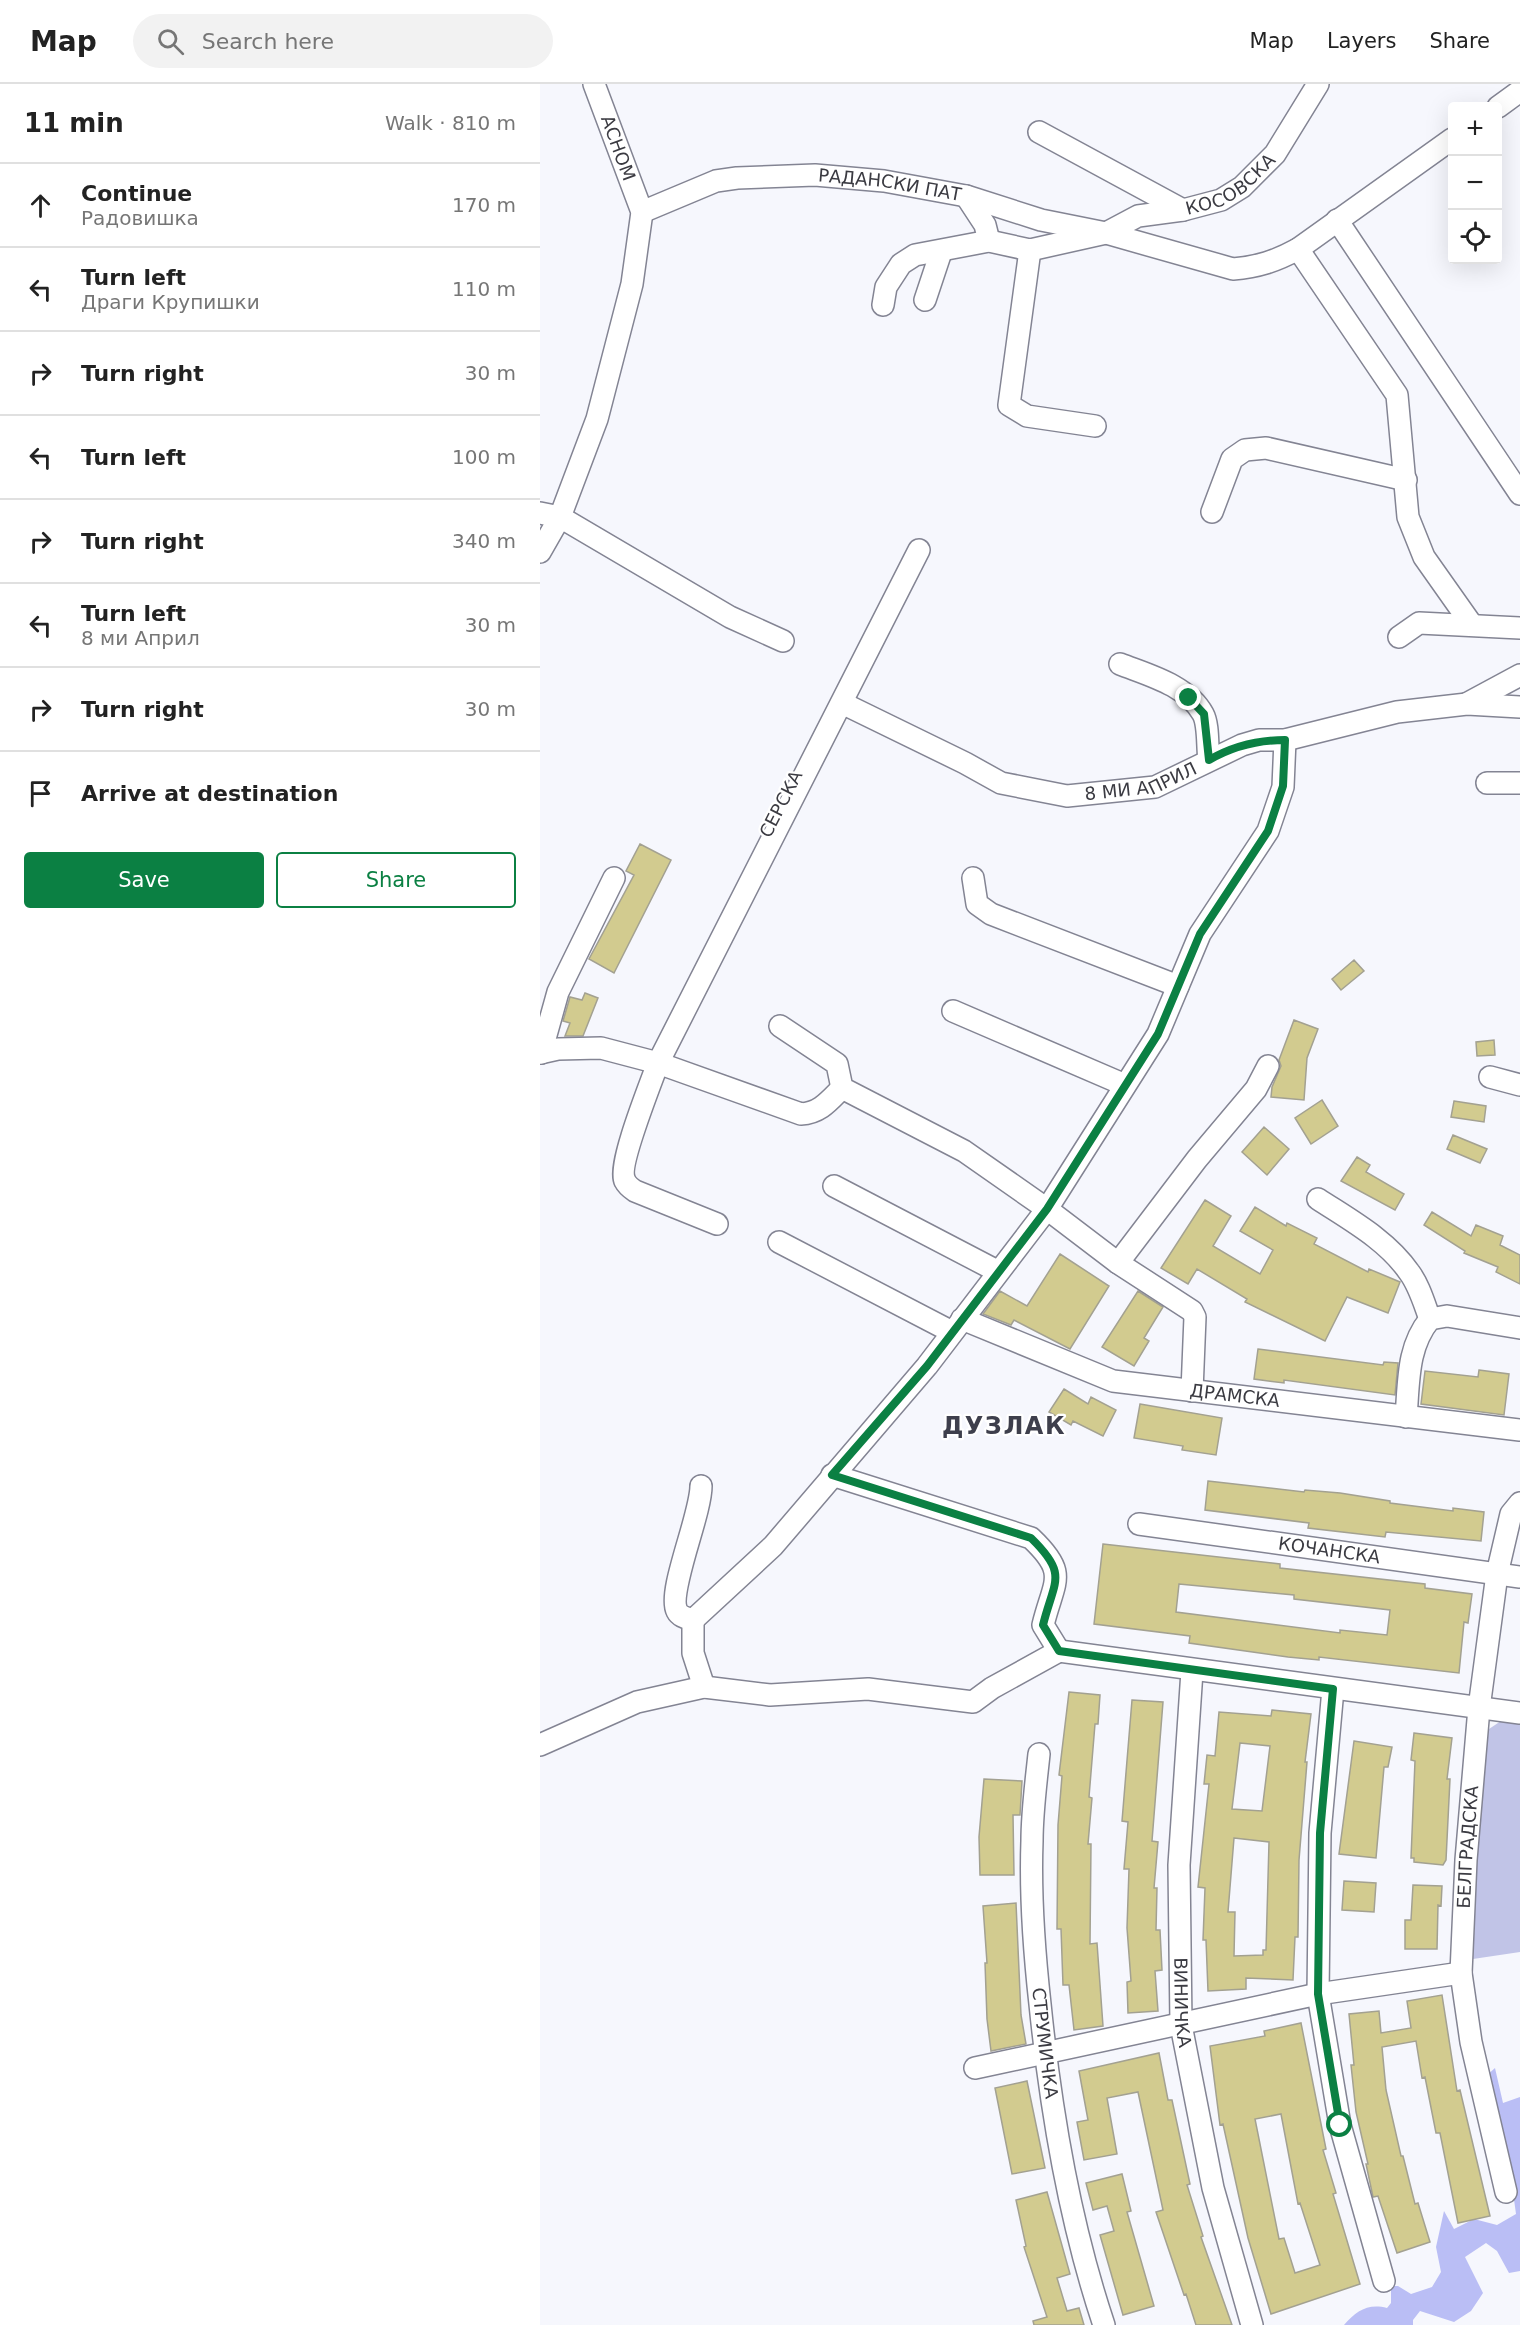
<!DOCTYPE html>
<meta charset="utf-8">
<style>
:root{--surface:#fff;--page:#f2f2f2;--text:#222;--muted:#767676;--line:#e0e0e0;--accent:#0b8043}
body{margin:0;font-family:"DejaVu Sans",sans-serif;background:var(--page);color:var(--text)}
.controls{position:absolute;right:18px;top:18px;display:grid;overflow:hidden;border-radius:6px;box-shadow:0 6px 24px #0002}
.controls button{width:54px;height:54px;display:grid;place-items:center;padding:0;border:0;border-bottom:2px solid var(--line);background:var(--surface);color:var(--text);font:30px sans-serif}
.stop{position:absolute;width:18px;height:18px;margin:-14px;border:4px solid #0b8043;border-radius:50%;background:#fff}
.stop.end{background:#0b8043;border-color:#fff;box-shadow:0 2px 6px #0008}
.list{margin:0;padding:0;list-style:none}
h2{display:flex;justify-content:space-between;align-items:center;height:78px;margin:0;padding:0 24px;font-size:26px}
h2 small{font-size:20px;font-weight:400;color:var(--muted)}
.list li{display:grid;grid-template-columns:39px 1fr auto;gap:18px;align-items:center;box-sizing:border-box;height:84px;padding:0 24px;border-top:2px solid var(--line)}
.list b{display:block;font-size:22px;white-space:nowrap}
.list p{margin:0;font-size:20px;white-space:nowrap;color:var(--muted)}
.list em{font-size:20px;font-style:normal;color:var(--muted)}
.actions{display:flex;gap:12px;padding:18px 24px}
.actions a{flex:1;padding:14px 0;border:2px solid var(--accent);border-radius:6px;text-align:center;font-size:21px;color:var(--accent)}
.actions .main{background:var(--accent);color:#fff}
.icon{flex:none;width:33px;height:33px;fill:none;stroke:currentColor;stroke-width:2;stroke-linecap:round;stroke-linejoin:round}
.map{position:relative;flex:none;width:980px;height:2241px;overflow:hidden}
header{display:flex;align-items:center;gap:36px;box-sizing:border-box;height:84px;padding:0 30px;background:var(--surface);border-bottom:2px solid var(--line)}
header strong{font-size:28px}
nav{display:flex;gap:33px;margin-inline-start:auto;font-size:21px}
.search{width:420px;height:54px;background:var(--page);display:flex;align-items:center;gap:15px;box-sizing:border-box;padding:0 21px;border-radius:33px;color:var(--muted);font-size:22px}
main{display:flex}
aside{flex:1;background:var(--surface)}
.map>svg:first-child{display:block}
</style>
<header>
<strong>Map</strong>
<div class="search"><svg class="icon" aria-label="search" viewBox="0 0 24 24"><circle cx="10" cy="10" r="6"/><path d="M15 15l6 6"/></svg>Search here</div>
<nav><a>Map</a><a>Layers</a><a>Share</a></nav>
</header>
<main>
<aside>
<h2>11 min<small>Walk · 810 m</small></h2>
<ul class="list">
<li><svg class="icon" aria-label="ahead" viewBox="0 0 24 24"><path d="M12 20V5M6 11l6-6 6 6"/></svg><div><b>Continue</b><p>Радовишка</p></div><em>170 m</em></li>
<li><svg class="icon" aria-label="left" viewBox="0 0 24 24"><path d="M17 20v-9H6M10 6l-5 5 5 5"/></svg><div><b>Turn left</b><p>Драги Крупишки</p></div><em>110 m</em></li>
<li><svg class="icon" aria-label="right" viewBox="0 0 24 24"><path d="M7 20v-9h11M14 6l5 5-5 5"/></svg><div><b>Turn right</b></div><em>30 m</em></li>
<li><svg class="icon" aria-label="left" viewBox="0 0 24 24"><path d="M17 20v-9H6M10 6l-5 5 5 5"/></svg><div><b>Turn left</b></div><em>100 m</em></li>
<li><svg class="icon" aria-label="right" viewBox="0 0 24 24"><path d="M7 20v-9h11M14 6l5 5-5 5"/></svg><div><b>Turn right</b></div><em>340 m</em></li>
<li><svg class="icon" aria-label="left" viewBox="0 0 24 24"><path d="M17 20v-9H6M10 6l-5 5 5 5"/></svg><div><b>Turn left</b><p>8 ми Април</p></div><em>30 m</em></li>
<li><svg class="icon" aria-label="right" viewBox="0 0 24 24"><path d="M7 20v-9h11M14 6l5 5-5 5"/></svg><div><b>Turn right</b></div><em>30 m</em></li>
<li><svg class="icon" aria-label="arrive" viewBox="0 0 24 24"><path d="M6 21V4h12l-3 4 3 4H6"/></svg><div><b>Arrive at destination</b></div></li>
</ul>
<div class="actions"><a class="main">Save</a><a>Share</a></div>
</aside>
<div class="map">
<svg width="980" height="2241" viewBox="0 0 980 2241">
<rect width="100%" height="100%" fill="#f6f7fd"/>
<path fill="#c1c4e7" d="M961 1637 980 1640V1868L933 1875V1776L943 1660 949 1645Z"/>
<path fill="#babef5" d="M955 1984 963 2019 980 2013V2187L969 2189 957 2167 946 2159 925 2173 943 2209 931 2227 914 2238 880 2227 873 2236V2241H804C816 2227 828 2219 847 2224L851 2219V2202H858L871 2210 892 2203 901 2188 896 2163 904 2127 914 2145 934 2135 957 2141 976 2130 972 2101 944 1994Z"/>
<path fill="#d2cb8f" stroke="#a3a191" stroke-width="1.5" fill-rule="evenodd" d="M100 760 131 776 74 889 49 875 94 791 86 787Z
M814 876 824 887 801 906 792 895Z
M45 909 58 914 43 952H25L30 939 23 937 30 913 42 916Z
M754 936 778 945 767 974 764 1016 731 1013 732 1003 741 982 739 976Z
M954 956 955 971 937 972 936 958Z
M782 1016 798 1042 771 1060 755 1034Z
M914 1017 946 1022 944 1038 911 1033Z
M724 1043 749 1065 727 1091 702 1068Z
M913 1051 947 1065 940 1079 907 1065Z
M817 1073 830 1081 826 1088 864 1110 855 1126 801 1097Z
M665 1116 691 1132 673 1162 720 1190 733 1166 700 1147 715 1123 746 1142 747 1139 777 1154 774 1160 828 1188 829 1185 860 1198 848 1229 807 1213 785 1257 705 1218 707 1215 657 1185 648 1200 621 1184Z
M892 1128 931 1152 936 1141 963 1152 960 1161 980 1171V1200L956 1188 958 1183 924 1169 925 1167 884 1141Z
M520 1170 569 1202 530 1265 474 1236 471 1241 443 1230 460 1207 487 1222Z
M598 1207 623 1223 604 1254 609 1257 594 1282 562 1263Z
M718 1265 843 1281 844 1278 858 1279 855 1311 744 1296V1299L714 1295Z
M939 1286 969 1290 964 1331 881 1320 885 1287 938 1293Z
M524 1305 548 1320 551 1313 576 1326 563 1352 533 1337 531 1341 509 1328Z
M600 1320 682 1334 676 1371 642 1366 643 1362 594 1354Z
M668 1397 764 1408 765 1406 800 1409 850 1417V1419L913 1427V1424L944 1428 941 1457 846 1448 845 1453 768 1444 769 1439 665 1426Z
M563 1460 740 1480V1484L885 1500V1504L932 1510 928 1539 924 1538 919 1589 779 1573V1576L748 1573 649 1559 650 1552 554 1540ZM639 1500 754 1511V1515L850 1526 847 1551 800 1546V1549L636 1528Z
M529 1608 560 1611 558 1640H555L549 1713 552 1714 548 1760H551L550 1860 557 1859 563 1942 534 1946 529 1901H523L521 1845H517L518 1741 522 1692 519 1691Z
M592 1616 623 1618 612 1757 618 1758 614 1804H617L616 1846H620L622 1886 615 1887 618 1927 588 1929 587 1898 591 1897 587 1844 589 1785H584L588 1738 582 1737Z
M732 1626 771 1630 765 1678H767L759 1776 758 1853H755L753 1896 706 1894V1905L668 1907 666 1856H663L665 1804 658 1803 669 1700H664L667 1671 675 1672 679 1628 731 1632ZM700 1659 730 1662 722 1727 692 1725ZM694 1754 729 1758 726 1866H723V1871L694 1872 695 1828H688Z
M874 1649 912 1654 907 1695H910L906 1776 903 1781 874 1778V1774H871L875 1677 871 1676Z
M814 1657 852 1663 848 1683H844L836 1774 799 1770Z
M444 1695 482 1697 480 1731H473L474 1791H440L439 1753Z
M804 1797 836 1799 834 1828 802 1826Z
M873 1801 902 1802 901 1822 898 1821 897 1865H865V1836H871Z
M476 1819 481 1931 486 1960 451 1967 447 1935 445 1879H447L443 1822Z
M902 1911 917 2007 920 2006 950 2132 918 2139 900 2049H896L885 1993 882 1994 876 1957 842 1963 846 2006 861 2072H863L875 2120 878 2119 890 2158 857 2169 838 2112 833 2113 826 2080H828L816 2028 811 1981H814L809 1930 839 1927 841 1949 871 1944 867 1917Z
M761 1939 786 2065 783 2066 796 2109 793 2110 820 2200 731 2230 708 2154 683 2040 680 2041 670 1962 725 1952 724 1947ZM741 2030 758 2120 760 2119 780 2181 755 2189 744 2154 739 2155 715 2035Z
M619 1969 628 2016H632L650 2100 647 2101 663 2152 661 2153 692 2241H656L646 2210 644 2211 616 2128 623 2126 598 2008 567 2014 577 2070 544 2076 537 2038 548 2036 539 1987Z
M487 1997 505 2084 472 2090 455 2004Z
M582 2090 591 2127 587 2128 614 2222 583 2231 560 2151 574 2147 567 2122 553 2126 546 2099Z
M507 2108 530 2190 517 2194 527 2227 539 2224 544 2241H494L493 2237 507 2233 484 2163 486 2162 476 2116Z"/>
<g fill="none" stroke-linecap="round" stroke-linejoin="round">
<g stroke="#838493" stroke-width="24">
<g id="minor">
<path d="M958 23 980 7"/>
<path d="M499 48 643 126"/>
<path d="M426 112 445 141 449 157"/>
<path id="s1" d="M102 128 176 97 197 94 275 91 344 97 426 112 501 136 566 149 693 185C718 183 736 177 758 165L912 55"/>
<path d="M797 136 980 410"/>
<path d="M758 165 857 311 868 433 884 473 932 541"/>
<path d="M490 166 469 321 487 332 555 342"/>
<path d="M385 216 401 168"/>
<path id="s2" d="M343 221 346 203 361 180 375 171 449 157 490 166 566 149 598 132 643 126 681 116 702 103 735 70 778 0"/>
<path d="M672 428 692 375 705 366 726 364 866 396"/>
<path d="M0 429 20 433 190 533 243 557"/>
<path d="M0 468 20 433 57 335 92 200 102 128 54 0"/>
<path d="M859 553 879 539 980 544"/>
<path d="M580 580C608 591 647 601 663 630 669 641 667 663 669 676"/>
<path id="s3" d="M302 619 425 679 461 699 527 712 615 703 702 661 719 656H745L857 628 927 620 980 623"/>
<path d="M928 619 980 591"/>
<path d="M947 699H980"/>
<path d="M433 794 437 820 451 830 638 902"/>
<path d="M413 927 585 1001"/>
<path d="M240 942 297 980 302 1004 424 1067 507 1125 578 1179 652 1227 655 1233 652 1307"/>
<path d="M0 969 18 965 61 964 118 979 261 1030C280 1029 289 1017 302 1004"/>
<path d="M1 969 18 908 74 794"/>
<path d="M950 993 980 1001"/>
<path d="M294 1102 457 1187"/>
<path d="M778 1115C810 1136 847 1156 869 1188 879 1201 884 1219 890 1235"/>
<path d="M177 1140 95 1107C92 1105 87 1101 85 1097 77 1082 111 999 118 979L379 466"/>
<path d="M239 1158 412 1248"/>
<path d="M578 1179 657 1075 716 1005 728 982"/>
<path id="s4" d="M422 1235 573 1297 980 1346"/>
<path d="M866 1333C869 1297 867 1263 890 1235L907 1232 980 1244"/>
<path d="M292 1391 491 1454C529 1490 514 1496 503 1541L519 1567"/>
<path d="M161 1402C161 1431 127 1508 137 1527 140 1533 147 1534 153 1536L233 1462 387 1282 507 1125 618 950 660 850 728 747 743 703 745 656"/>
<path id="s5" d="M599 1440 980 1493"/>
<path d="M153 1536V1569L164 1603"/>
<path d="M519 1567 980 1629"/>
<path id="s6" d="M652 1587 639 1781 641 1941 673 2104 712 2241"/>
<path d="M793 1605 780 1749 778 1910 800 2041 844 2197"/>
<path d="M0 1661 97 1618 164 1603 230 1611 328 1605 433 1618 452 1604 519 1567"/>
<path id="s7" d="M499 1670C496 1699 492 1728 492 1757 490 1811 494 1866 500 1920 511 2029 529 2137 564 2241"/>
<path d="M435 1984 778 1910 921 1889"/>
<path id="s8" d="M966 2108 931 1958 921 1889 926 1776 939 1624 957 1490 971 1430 980 1419"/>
</g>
</g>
<use href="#minor" stroke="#fff" stroke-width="21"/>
</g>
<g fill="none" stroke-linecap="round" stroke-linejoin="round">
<path stroke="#0b8043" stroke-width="8" d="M649 614 664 630 669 676C693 662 716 656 745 656L743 702 728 747 660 850 618 950 507 1125 387 1282 292 1391 491 1454C529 1491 514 1496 503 1541L519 1567 793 1605 780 1749 778 1910 800 2041"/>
</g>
<g text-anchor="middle" stroke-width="4.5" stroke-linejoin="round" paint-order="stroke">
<g font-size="18" fill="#3b3b42" stroke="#fff">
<text transform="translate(78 64) rotate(70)" y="6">АСНОМ</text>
<text dy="6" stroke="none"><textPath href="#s2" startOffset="394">КОСОВСКА</textPath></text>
<text dy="6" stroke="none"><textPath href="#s1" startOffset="255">РАДАНСКИ ПАТ</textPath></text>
<text dy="6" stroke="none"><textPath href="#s3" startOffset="321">8 МИ АПРИЛ</textPath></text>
<text transform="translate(241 720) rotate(-63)" y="6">СЕРСКА</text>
<text dy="6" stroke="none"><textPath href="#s4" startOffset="286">ДРАМСКА</textPath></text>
<text dy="6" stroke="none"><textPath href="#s5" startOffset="192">КОЧАНСКА</textPath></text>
<text dy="6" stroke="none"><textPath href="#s8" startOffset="350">БЕЛГРАДСКА</textPath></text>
<text dy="6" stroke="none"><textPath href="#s6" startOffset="332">ВИНИЧКА</textPath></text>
<text dy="6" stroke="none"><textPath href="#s7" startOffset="290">СТРУМИЧКА</textPath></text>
</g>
<g font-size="24" font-weight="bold" letter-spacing="1.5" fill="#3e3f4c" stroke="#fff">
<text x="464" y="1350">ДУЗЛАК</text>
</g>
</g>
</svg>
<div class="controls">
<button>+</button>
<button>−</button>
<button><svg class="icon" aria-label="locate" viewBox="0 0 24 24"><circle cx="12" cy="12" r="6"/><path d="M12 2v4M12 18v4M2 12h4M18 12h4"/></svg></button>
</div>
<div class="stop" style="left:800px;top:2041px"></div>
<div class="stop end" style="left:649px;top:614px"></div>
</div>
</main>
